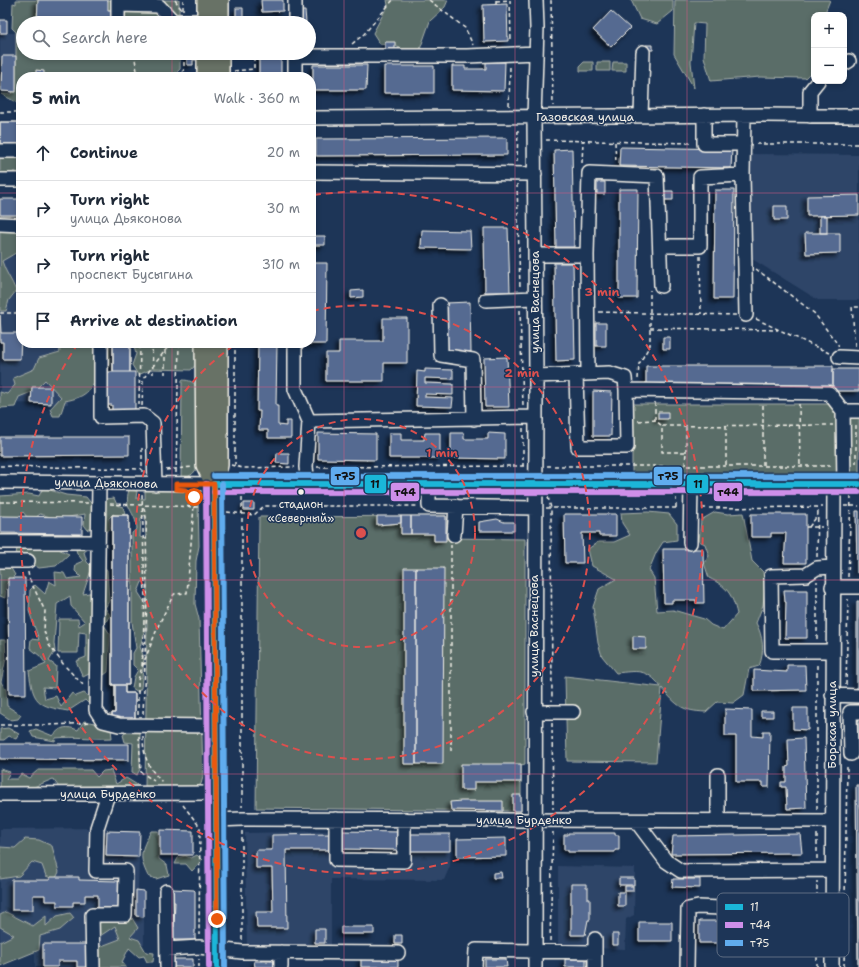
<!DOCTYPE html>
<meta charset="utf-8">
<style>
:root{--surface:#fff;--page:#f2f2f3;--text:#1f2937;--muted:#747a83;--line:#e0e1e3}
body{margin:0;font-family:"Shantell Sans",sans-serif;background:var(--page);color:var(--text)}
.controls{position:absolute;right:12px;top:12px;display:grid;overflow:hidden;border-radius:8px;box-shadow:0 2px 6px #0003}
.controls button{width:36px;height:36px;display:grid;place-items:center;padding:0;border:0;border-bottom:1px solid var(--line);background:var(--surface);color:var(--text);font:20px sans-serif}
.stop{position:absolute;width:12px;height:12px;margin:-9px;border:3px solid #ea580c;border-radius:50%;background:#fff}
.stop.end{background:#ea580c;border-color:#fff;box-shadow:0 1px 4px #0008}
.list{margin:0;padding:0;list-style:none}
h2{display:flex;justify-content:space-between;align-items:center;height:52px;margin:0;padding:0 16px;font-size:17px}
h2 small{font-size:13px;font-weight:400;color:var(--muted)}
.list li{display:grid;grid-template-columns:26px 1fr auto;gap:12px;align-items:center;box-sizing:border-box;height:56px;padding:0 16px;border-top:1px solid var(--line)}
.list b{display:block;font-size:15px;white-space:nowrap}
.list p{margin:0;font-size:13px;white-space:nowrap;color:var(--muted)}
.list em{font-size:13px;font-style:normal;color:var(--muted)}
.icon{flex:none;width:22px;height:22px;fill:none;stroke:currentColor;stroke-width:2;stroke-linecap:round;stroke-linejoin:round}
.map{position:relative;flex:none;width:859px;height:967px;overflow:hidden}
.search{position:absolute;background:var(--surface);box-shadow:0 2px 6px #0003;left:16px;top:16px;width:300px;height:44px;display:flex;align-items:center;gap:10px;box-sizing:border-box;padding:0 14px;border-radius:22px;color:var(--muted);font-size:15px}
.panel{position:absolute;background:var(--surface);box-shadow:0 2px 6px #0003;left:16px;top:72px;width:300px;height:276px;border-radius:16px}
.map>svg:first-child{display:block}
</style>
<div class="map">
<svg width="859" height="967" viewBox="0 0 859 967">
<defs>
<filter id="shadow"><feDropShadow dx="-3.5" dy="3.5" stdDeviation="2" flood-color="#0009"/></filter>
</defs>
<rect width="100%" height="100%" fill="#1d3557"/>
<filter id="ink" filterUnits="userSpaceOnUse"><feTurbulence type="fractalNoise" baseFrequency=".025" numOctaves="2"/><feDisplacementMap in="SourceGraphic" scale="8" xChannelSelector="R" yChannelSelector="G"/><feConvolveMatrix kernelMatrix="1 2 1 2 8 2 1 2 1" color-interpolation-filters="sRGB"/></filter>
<g filter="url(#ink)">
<path fill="#2e4568" d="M0 33H16V92H0Z
M748 154 859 155V300H818L749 257Z
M0 256H21V343H67L68 404 0 403Z
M107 828V831L140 832 138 890 144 891V944H97L98 967H35V944H0V829Z
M331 831 451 834 450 866 444 880 331 879V949H247L245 833Z
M558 866 635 868 634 915 626 919 625 949 558 947Z"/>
<path fill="#5a6d68" stroke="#a7afa8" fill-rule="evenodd" d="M16 0H179V23H23V53H180V69L172 77H21V105L1 94H11L16 89V32L12 28 13 3 16 4Z
M387 0H448L445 7 430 21 418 55 395 46 380 44 373 33 388 5Z
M631 0H673V11L657 24 640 19Z
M675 0H830L824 15H814V69L805 78 760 77 711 81 704 57 705 24 694 23 691 62 694 88 674 54Z
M584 62H593V71H580V66Z
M597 62H610V71H597Z
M613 62H626V71H612Z
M21 151V176L15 171 6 176 0 175V156Z
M0 221H21V250L2 261C5 272 12 280 16 291L9 300 6 311H0Z
M59 343H110V367L99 371C91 391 86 397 65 401L60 416H53L50 409 61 397 45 380 34 391 19 397 15 407 0 408V392L7 394 15 385 13 378 34 369 39 358 60 352Z
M133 343H199V361L191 370 152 369 138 375 132 365 136 354Z
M182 380C190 380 194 382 199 389L197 467C194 475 188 477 181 479Z
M632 404H834V413H859V478L632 479Z
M145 487C163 488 189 482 198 500L199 546 196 561 195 604 199 619 203 777 201 784 196 788 145 789 147 620 140 647 144 658 141 688 138 692 132 688 134 677 138 670 133 665V653L136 648 132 622V533L137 529C136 511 123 509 129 490L137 491 136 498 145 499ZM145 515 146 539 140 537 141 518ZM147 581V606L138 592 142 582Z
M43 488 66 495 86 497 94 507 105 499 114 498 117 505 123 507 125 513 121 518 113 514 109 518 110 529 107 531 94 526 88 530 84 525 85 514 58 519 40 514 35 518 27 517 23 512 16 519 0 518V496L29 494 39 496Z
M648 512 669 514 677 524V540L663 542 656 553 649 570 654 578 657 611 673 610 704 619 711 625 723 630 737 614C732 594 728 587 709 578L704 563 709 556 705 544 699 541 701 520 715 512 728 514 743 513 752 561 763 572 765 587 763 605 756 623C763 636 765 652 759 666L749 669 744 695 733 703 717 702 706 712C682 711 677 706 662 688L656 762 567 761 565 676 661 687C647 668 637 671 616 673L602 656 598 643 593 607 599 589 616 579 592 566 588 549 598 542H614L630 535 622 523 621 513Z
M446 516V538L525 539V764L521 765V811L256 808 259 517Z
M92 535 95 537 93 545 84 552 87 562 92 567 83 594 95 592 102 564 107 570 109 601 105 608 110 615 104 625 110 634 108 672 104 675 99 669 83 677 76 661 86 657V633L79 632 78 653H58L59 619H78L79 626 85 622 71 606 70 596 57 604 54 643 55 651 49 661 56 666 55 688 43 687 45 699 56 696 61 707 72 693 76 696 84 693 91 698 89 704 85 700 68 711C37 706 33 702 29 671L46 664 40 656 30 648 31 639 39 640 29 611 30 590 35 585 45 594 49 581 56 585 55 572 64 573 67 579 81 577 75 571 76 564 83 561 77 553 74 543Z
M0 536 56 548 69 554 56 566 39 568 34 565V558H23L16 556 17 547 0 550Z
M9 565 15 575 6 584 5 598 0 596V568L2 566Z
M0 640H5L6 658 1 682 6 690 7 706 21 715 18 719 11 720 0 713Z
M84 721 95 723 99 728 106 726 111 729 112 738C93 739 75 736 56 738L55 741 33 737 30 731 36 729 53 736C61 726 67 726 78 730Z
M8 728 19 734 16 739 9 736 4 740H0V729Z
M131 728 140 732V769L137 775 132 772 133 743 125 742 123 735Z
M0 769 10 772 6 779H17L21 774 29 778 38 770H91L97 777 103 771 111 770 116 784 126 778 139 786 138 788 130 791 117 787 61 790 53 779 19 793 0 792Z
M151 831H158L159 859 167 865 169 875 156 879 148 876C138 856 141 850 151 831Z
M25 839 39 840 52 846 59 872 55 880 46 876 42 865 32 862 19 876 0 879V847L15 848Z
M197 855 202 860 192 871 186 864H175L178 858 185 856 191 858Z
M111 907 123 922 132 918 138 928 130 937 139 940 146 952 154 953 153 962H147L144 956 139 957 129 948 122 962 126 967H100L99 947 120 939 115 926 100 936 98 923 107 922 102 917Z
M6 912 33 926 46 916V926L57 916 70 913 74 918 60 930 40 936 39 950 0 966V942L14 935 0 927V915Z"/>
<path fill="#546b91" stroke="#f4f1e8" filter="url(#shadow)" d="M38 0H108V10H113L112 23H37Z
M261 0H283V11L262 12Z
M507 4 508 41 484 42 483 5Z
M236 8H243V22L236 23Z
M300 11H305L306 22H300Z
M611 11 630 28 611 47 593 30Z
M0 20H7V33H0Z
M385 42H395V51H385Z
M646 45H653V50H646Z
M187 53H197V60H193V65H187Z
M259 53H281V77H259Z
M2 56H16V92L1 91Z
M486 62H505L504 91 452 90V66H465V69H486Z
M313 65H367L366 90H313Z
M384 66H434V93H384Z
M36 70 44 71V77H36Z
M0 122H21V144H0Z
M0 122H21V144H0Z
M507 138V155L316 156V139Z
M620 147 732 149 731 168 619 166Z
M572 149 574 247H556L554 150Z
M597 182H605V194H597Z
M619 189H638L637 298H619Z
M715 190H734L733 299H714Z
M664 191H673V200H664Z
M859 195V215L807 216V196Z
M0 199H21V215H0Z
M774 206H787V220H774Z
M820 216H827V233H820Z
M484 228H508L510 292H485Z
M422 230 470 231 471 249 421 248Z
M805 233H840V253L806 254Z
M311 236H325V245H311Z
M311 263H327L326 344H308L311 343Z
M554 263H573L575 360 556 361Z
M363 290V297L351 298V291Z
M470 302 471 352H448L446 303Z
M0 315 1 333H21L20 359H3V342H0Z
M383 318H407V363H384V381H326V353H339V341H383Z
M596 323H606V346H596Z
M663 337H670V349H663Z
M113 343H130V372H135V413H112V405H108V372H113Z
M113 343H130V372H113Z
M258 343H277L276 406H278V425L286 426V421H291V438H268V430H259L260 411H257Z
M507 357 509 407H485L484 358Z
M646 366H833V385H646Z
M425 369 453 370V379L425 378V383L453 384V395L425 394V397L453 398 452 407 416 406 417 371 425 372Z
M833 369H859V391H833Z
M32 387H51V404L31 403Z
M593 391 612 392 611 436H593Z
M658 412H668V419H658Z
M318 433 376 434V460L318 459Z
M389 433H401V440H424L425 433H440V458H389Z
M451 433H464V439H488V433L505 434V459L451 458Z
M0 437H129V455L0 456Z
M277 453H289V464L276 463Z
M244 503H254V510H244Z
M856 511H859V573H857Z
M564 514H616V536H599V533H582L583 563H565Z
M751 514H806V563H784L786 533H771V537H751Z
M112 515H129V685H125V693H135V721L112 720V713H115V685H112Z
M112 515H129V685H112Z
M0 516 82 517V534L0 533Z
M377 516H401V523L377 525Z
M401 516H411V534H401Z
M411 516H446V541H434V534H411Z
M497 519 504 522H514V531H479V522Z
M663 549H703L704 603H696V600H672V603H664Z
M404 568H416V764H404Z
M416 568H444L443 764H416Z
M8 578H25L26 694H9Z
M784 590H807V638H785L786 602H785Z
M857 601H859V689H857Z
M633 636 646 637V649H633Z
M787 665H805L806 690 754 691V670L787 672Z
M115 685H125V693H135V721L112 720V713H115Z
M793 708H808V730L793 729Z
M725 709 752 710V736L763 737V731H770L769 787H763V782H736V736H725Z
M761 711H773V717H761Z
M856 720H859V755H856Z
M804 738 806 808 787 809 786 787H781V782H786V767L789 766 788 739Z
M0 744H129V760L0 759Z
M461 764H521V782H474V790H461Z
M856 785H859V967H858Z
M513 795H521V811H513Z
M461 801H503V811L451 810 450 802Z
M160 830 193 831V855H160Z
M107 831 140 832 139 857 106 856Z
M341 831 401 832V850L341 849Z
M568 833H615V835H619V850H615V852H568V850H564V835H568Z
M331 834V850H286L287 928H257L256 912H273L272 868H256V850H272V835Z
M407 834H450V851H407Z
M800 834 802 853 671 854 673 836Z
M506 838V856L457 857V839Z
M501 872 502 878H493V873Z
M50 877H79V880L119 881V912H98V895H85V902H73V906H57V901H45V895H33V910H12V880H50Z
M619 878H634V885H619Z
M673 879H700V888L672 887Z
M571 884H586V888H588V899H590V920H588L585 935H571Z
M625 886H633V891H625Z
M172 889 194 890 195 891V940H171V927H174L175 902H172Z
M136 890 144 891V917L136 916Z
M618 892H625V906H618Z
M699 921H731L730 943H699Z
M639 922H672V941H639Z
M341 927H374V934H341Z
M315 929H325V943H315Z
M612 934H618V945H612Z
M395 935H402V944H395Z
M43 944H90V967H77V961H58V967H43Z
M361 958H398V967H361Z
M174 959H193V967H174Z
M485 959H506L507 967H485Z
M565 959H586V967H565Z
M254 961H275V967H255Z"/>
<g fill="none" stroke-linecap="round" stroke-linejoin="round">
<g stroke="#f4f1e8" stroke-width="16">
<path id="minor" d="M118 0V23
M118 5 159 6 173 21
M171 23 173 21H206
M295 23V0
M295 56H467L536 53
M844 64 849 61
M295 77V53
M704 115V144H744
M641 116 643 52
M810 116V91L818 81
M311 118 763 115 859 116
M0 151H21
M311 172 535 174
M743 175 746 315
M0 180H21
M0 224 21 225
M660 246H700V177L743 175 744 115
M535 255H587
M486 300 535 298
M440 305 441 355 473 360 474 419
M101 343V417L144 416 153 423 155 484
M295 343V389L309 421 306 467 308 484
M839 357 859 358
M588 373 587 255 589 173 657 176 661 286
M576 374 578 447H627L626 390
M536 376 609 373 625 378 626 390 829 393 843 411 844 484
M843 411H859
M309 421 536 417
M0 482 214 484
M99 483 96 710 103 721 119 725 216 726
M429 484V506L535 508
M454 535 456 506
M0 542H98
M690 543 691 484
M0 561H28
M832 587H859
M832 651H772L771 576 806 575 817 568 832 567
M832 695 859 696
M534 712H573
M851 754 850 712H859
M718 775V821
M0 794 217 793
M336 819V860L404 861V819
M217 820 242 819 832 821
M636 821 666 861 681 871 832 870
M166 891 167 967
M167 949 199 947 242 952 398 953
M281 952V967
M595 952V939
M93 967 92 915H125L126 871H96L97 828 108 794
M475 967 476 950 595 952V967
M535 967 536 376 534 117 537 28 536 0
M687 967 688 909 698 907 721 908
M832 967 834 484"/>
</g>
<g stroke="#f4f1e8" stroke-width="20">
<path id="major" d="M220 0V23
M206 23V0
M220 53V77
M206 77V53
M204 343 205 465 214 484
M214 484H859
M217 967 214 484 219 465V343"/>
</g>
<path stroke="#f4f1e8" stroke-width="1.5" stroke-dasharray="4 3" stroke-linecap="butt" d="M175 0 182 10
M429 0 465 28 473 45
M496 0V4
M510 0 511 42
M551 0 553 106
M496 1 510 0
M183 10V0
M352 44 364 34 393 0
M134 53 138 77
M234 57 254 55
M234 71 254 69V53
M177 77 184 70V53
M509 106 510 66
M0 112H21
M546 140 692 143
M615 142 616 164
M756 144H859
M517 162 518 128
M582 163 583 141
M517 184 520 288
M700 256 701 314
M756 269 814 313 839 346
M520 310 523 406
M599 312 736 315
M0 313H21
M756 319 829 353
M650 328 778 330
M152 343 153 374
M165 343V374
M855 346 852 307H859
M638 379 639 364 650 345V290
M655 402V420
M799 404 800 466
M139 405 140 343
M142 406 143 379 171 343
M638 421 655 420 662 426
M856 425V467
M523 428V466
M142 448V472
M686 452V426
M231 465 242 468 295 467
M685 465 686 452H662V426L833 425
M726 465V426
M763 465V403
M0 466 142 469
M235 466V343
M547 466H833
M317 467 525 466
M166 470 192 467
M176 473 179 343
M242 497V807
M548 497 551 508 552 701
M0 502 88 503
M110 504 199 507
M844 506H859
M144 508 146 517 147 598 145 656
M546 508H679
M676 508V498
M702 508 823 507
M227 512 254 515 264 506H417
M806 527H822
M809 527 818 515
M817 557 818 507
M28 572 29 578 45 611 44 631 49 645 64 665 85 687
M848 577 851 497
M817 639V581
M142 666 145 597 142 494
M846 685 848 599
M143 714 145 662
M138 715V680L142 667 159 624 174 594 187 593 194 506V497L192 495
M552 723 553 809
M0 725C30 725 60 726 89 722
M139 736 141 772 154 781
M143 736C143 756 148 768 162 782
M451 751V545
M183 805 200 827 199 935
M817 809V663
M242 831V941
M817 859V833
M550 941 553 831
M199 967V959
M817 967V881
M844 967 847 765"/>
<use href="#minor" stroke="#1d3557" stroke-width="13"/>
<use href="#major" stroke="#687266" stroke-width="17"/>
<g stroke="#1d3557" stroke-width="9">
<path id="bus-1" d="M214 484H859
M214 484 217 967"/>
</g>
<g stroke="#1d3557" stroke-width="9">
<path id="bus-2" d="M206 484 209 967
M214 492H859"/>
</g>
<g stroke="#1d3557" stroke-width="9">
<path id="bus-3" d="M214 476H859
M222 484 225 967"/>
</g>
<use href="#bus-1" stroke="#1ab6d8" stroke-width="6"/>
<use href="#bus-2" stroke="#ce8fe9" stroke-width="6"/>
<use href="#bus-3" stroke="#60acee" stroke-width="6"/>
</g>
</g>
<g fill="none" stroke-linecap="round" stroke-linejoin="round" filter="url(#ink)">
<path stroke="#ea580c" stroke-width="5" d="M194 497 185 490 176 489V484H214L217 919"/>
</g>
<path fill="none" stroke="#d15985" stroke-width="1" stroke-opacity="0.55" d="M172 0V23M344 0V967M515 0V967M687 0V967M172 53V77M0 193H21M311 193H859M172 343V967M0 387H859M0 580H859M0 774H859"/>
<g fill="none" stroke="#dc504e" stroke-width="2" stroke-dasharray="7 5">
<circle cx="361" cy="533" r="114"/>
<path d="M312 311A227 227 0 1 1 236 344"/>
<path d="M314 195A341 341 0 1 1 77 345"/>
</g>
<circle fill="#f4f1e8" stroke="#1d3557" stroke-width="1.5" cx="301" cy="492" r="3.5"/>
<g text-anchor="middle" stroke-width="3" stroke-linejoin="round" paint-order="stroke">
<g font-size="11" fill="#f4f1e8" stroke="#1d3557">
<text x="301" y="508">стадион<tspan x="301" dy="14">«Северный»</tspan></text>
</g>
<g font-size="12" fill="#f4f1e8" stroke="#1d3557">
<text x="585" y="121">Газовская улица</text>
<text transform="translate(535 302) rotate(-90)" y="4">улица Васнецова</text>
<text transform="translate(106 483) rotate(1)" y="4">улица Дьяконова</text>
<text transform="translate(534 626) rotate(-90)" y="4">улица Васнецова</text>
<text transform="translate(832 725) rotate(-90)" y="4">Борская улица</text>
<text x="108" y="798">улица Бурденко</text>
<text x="524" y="824">улица Бурденко</text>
</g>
</g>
<rect x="717" y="893" width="132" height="64" rx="6" fill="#1d3557" stroke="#5e6d82" stroke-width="1"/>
<rect x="725" y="904" width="18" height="6" fill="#1ab6d8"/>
<rect x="725" y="922" width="18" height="6" fill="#ce8fe9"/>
<rect x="725" y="940" width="18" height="6" fill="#60acee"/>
<g font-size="11" fill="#f4f1e8">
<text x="750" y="911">11</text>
<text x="750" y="929">т44</text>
<text x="750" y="947">т75</text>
</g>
<circle cx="361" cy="533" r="6" fill="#dc504e" stroke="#1d3557" stroke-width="2"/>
<g font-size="12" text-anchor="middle" font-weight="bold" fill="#dc504e" stroke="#1d3557" stroke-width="3" stroke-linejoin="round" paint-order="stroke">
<text x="602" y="296">3 min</text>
<text x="522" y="377">2 min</text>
<text x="442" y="457">1 min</text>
</g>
<g stroke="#1d3557" stroke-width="1.5">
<rect x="330" y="466" width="30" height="20" rx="4" fill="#60acee"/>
<rect x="653" y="466" width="30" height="20" rx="4" fill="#60acee"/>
<rect x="364" y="474" width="23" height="20" rx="4" fill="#1ab6d8"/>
<rect x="686" y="474" width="23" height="20" rx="4" fill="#1ab6d8"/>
<rect x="390" y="482" width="30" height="20" rx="4" fill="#ce8fe9"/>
<rect x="713" y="482" width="30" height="20" rx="4" fill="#ce8fe9"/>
</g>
<g font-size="11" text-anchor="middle" font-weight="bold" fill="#111">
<text x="345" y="480">т75</text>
<text x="668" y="480">т75</text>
<text x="375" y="488">11</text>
<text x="698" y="488">11</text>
<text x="405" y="496">т44</text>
<text x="728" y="496">т44</text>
</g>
</svg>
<div class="controls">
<button>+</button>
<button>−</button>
</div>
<div class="stop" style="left:194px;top:497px"></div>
<div class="stop end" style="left:217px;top:919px"></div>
<div class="search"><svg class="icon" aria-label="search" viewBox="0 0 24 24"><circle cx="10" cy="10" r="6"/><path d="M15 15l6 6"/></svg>Search here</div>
<section class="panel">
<h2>5 min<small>Walk · 360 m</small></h2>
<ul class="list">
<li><svg class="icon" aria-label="ahead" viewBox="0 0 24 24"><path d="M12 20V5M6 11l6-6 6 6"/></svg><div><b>Continue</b></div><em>20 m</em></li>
<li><svg class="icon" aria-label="right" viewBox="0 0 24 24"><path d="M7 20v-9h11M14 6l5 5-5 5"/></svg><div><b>Turn right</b><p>улица Дьяконова</p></div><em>30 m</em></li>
<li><svg class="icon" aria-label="right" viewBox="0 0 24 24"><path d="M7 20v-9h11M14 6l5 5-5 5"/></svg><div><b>Turn right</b><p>проспект Бусыгина</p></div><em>310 m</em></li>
<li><svg class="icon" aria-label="arrive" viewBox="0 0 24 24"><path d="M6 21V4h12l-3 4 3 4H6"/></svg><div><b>Arrive at destination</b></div></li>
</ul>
</section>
</div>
